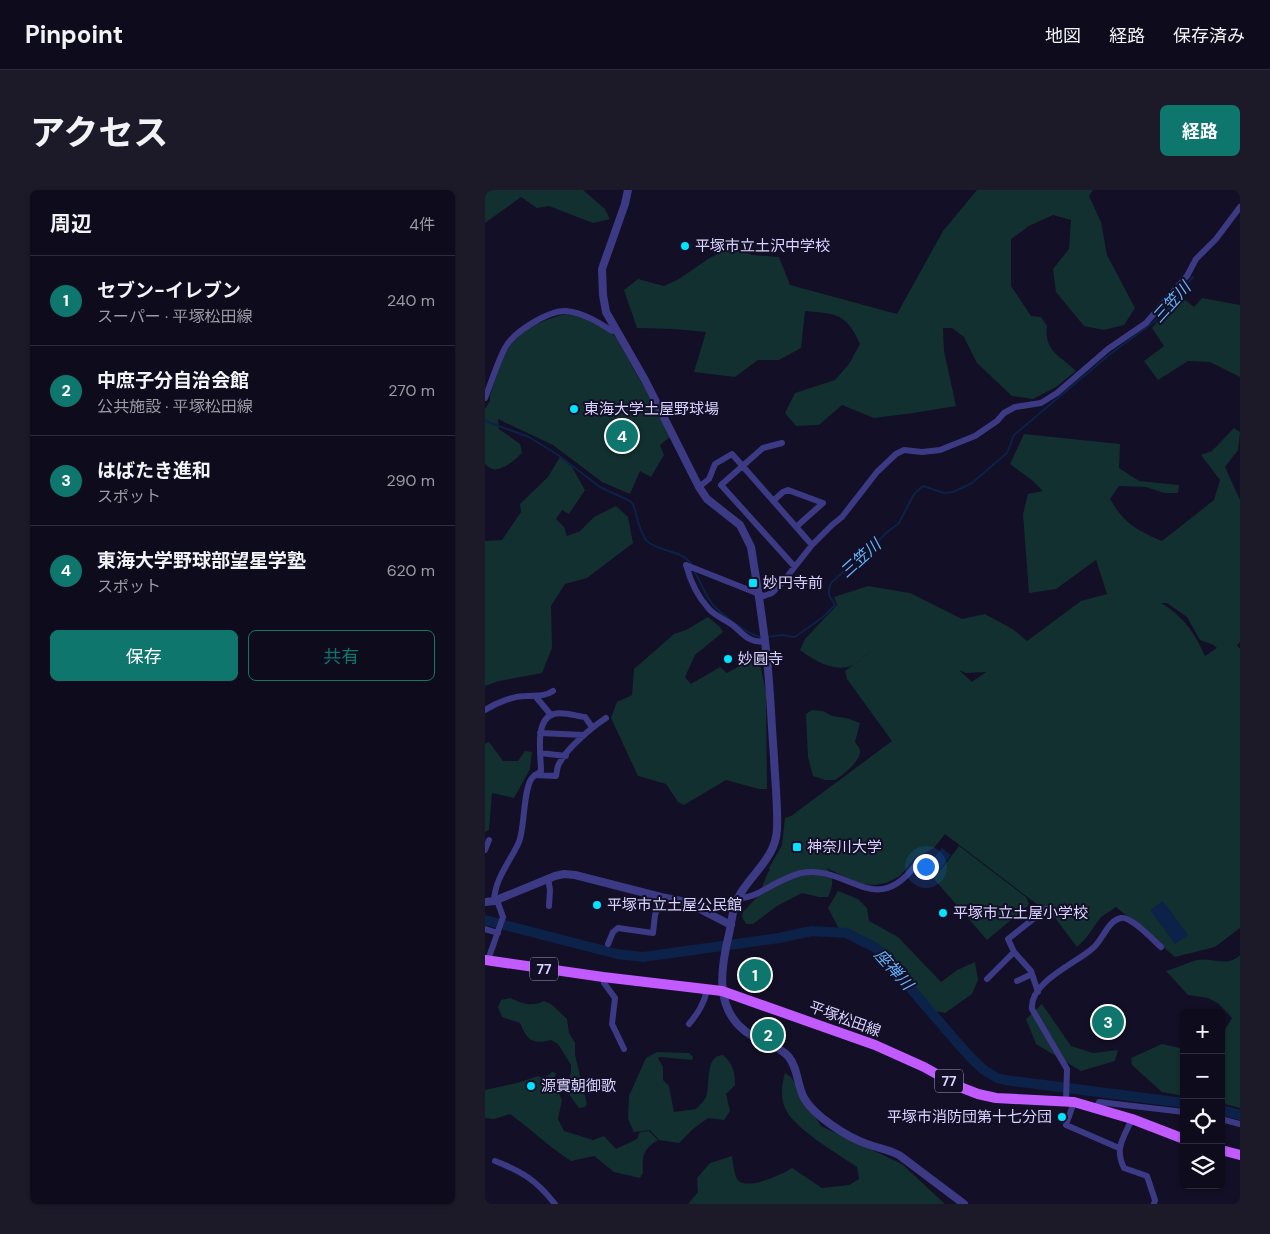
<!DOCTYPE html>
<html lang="ja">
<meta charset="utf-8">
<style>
:root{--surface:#0e0b1c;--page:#1c1929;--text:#f1f3f6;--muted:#9b9ba3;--line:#2e2b3b;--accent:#0f766e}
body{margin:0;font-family:"DM Sans","Noto Sans JP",sans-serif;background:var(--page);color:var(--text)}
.controls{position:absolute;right:15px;bottom:15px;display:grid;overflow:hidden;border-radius:8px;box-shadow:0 1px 4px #0004}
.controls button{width:45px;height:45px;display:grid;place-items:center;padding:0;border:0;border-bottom:1px solid var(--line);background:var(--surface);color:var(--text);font:25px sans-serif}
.you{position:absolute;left:440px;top:676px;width:18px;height:18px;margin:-12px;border:4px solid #fff;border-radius:50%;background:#1a73e8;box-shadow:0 0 0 8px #1a73e833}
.badge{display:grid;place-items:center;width:32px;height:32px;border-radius:50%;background:var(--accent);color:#fff;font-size:16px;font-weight:700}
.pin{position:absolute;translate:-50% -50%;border:2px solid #fff;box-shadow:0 1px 5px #0006}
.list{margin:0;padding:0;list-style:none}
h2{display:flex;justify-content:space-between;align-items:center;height:65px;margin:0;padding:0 20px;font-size:21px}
h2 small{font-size:16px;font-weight:400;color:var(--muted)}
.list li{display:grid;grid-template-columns:32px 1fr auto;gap:15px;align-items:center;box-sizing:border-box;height:90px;padding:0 20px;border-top:1px solid var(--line)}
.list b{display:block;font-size:19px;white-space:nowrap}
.list p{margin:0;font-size:16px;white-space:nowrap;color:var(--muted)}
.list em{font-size:16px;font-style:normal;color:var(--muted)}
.actions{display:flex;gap:10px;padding:15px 20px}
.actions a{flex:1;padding:11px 0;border:1px solid var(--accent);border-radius:8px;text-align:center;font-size:18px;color:var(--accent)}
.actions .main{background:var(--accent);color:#fff}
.icon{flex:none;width:28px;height:28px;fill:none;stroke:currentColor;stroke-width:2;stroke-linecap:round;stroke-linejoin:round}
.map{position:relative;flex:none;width:755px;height:1014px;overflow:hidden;border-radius:8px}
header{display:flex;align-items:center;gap:30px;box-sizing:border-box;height:70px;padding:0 25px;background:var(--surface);border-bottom:1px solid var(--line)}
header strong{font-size:24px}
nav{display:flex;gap:28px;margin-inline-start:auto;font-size:18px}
.intro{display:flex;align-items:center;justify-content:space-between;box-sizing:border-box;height:120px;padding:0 30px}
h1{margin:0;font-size:35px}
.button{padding:12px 22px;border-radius:8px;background:var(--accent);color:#fff;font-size:18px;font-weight:700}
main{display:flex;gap:30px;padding:0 30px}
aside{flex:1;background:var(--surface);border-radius:8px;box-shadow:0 1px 4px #0004}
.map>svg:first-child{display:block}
</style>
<header>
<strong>Pinpoint</strong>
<nav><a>地図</a><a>経路</a><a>保存済み</a></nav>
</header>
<div class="intro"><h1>アクセス</h1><a class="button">経路</a></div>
<main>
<aside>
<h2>周辺<small>4件</small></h2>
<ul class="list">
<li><span class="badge">1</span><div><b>セブン-イレブン</b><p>スーパー · 平塚松田線</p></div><em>240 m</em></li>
<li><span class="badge">2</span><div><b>中庶子分自治会館</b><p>公共施設 · 平塚松田線</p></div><em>270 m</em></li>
<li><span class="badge">3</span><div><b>はばたき進和</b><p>スポット</p></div><em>290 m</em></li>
<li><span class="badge">4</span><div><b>東海大学野球部望星学塾</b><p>スポット</p></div><em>620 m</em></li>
</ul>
<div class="actions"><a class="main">保存</a><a>共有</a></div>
</aside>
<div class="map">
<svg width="755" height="1014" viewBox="0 0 755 1014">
<rect width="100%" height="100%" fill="#130f26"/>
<path fill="#12302f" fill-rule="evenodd" d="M4 0H98L120 19 125 29 108 33 64 16 52 18 36 7 0 33V4Z
M492 0H608L604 6 616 32 622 65 650 118 639 135 619 140 599 136 571 102 568 79 584 59 586 30 568 25 544 36 526 49V96L546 126 556 127 562 136C559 162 575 165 591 181L571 197 548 209 527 206 492 173 479 147 467 138H458L459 161 471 216 428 223 389 228 357 215 334 235 311 236 300 223 310 203 350 190 364 174 375 154C361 123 352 124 320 121L316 158 294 170H273L250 187 209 182 221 142 190 139 152 138 139 100 153 89 179 96 194 89 223 69 248 56 267 65 294 67 305 95 412 124 458 41Z
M694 105 709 117 717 108 755 115V187L725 172 703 171 673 190 659 171 679 156 667 138Z
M81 124 99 128 111 133 130 146 159 197 185 247 175 255 179 265 166 287 155 281 145 304 117 292 68 255 13 229 14 239 35 254 37 263C31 269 17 282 7 279 5 278 2 276 0 274V219L5 211V206C21 156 26 138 81 124Z
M749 238 755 242 753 260 740 277 755 310V452L752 455 755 459V738L730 757 690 767 631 717 616 727 601 748 592 757 570 728 460 644 449 658 430 668 415 686 401 693 390 695 376 694 341 678C350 686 348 696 343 707H334L317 703 292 716 268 734H261L257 727 258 722 274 705 283 682 285 680 284 678 297 655 300 628 306 626 407 551 362 489 360 481 385 462C378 466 370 476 362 477 346 481 327 469 315 460L320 449 352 415 349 407 383 396 425 403 477 429 500 424 529 440 542 451 596 411 622 404 611 370 571 399 544 403 538 324 543 304 558 301 548 291 525 274 539 244 635 254 634 278 654 291 694 295 693 303H679L661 297 634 296 625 309C639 333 651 340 677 351L729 310 735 290 716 265 727 261ZM676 413H682L702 427 715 450 729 455 732 458 720 466C710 443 698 426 676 413ZM474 480 481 483 501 482 487 492Z
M75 267 87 277 100 300 84 324 77 320 71 329 79 337 82 346 95 341 109 327 131 316 143 327 148 353 102 388 80 394 66 416 67 458 57 483 14 491 0 496V351L17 350 36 322 35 314 63 287Z
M223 427 235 437 238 442 210 465 200 487 206 494 235 477 242 483 254 476 262 464 268 462 273 465 281 502 282 599H274L241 590 199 615 193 612 181 594 153 586 126 528 132 512 147 505 149 479 189 444 201 440Z
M327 520 338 521 347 526 361 528 375 533 370 552C372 555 376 559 375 563 373 573 358 585 350 590H340L328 586 323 567 321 524Z
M4 552 18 571H33L40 561 47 562 45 579 29 608 7 603 4 640 0 642V554Z
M474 656 542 708 544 715 502 750 449 689Z
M353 701 373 709 382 718 384 731 413 747 456 792 472 780 490 772 493 790 487 804 460 823 449 821 428 802 395 764 374 752 353 737 343 718Z
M755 765V918L736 913V846L747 828 734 814 723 808 703 805 681 781C691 778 702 773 712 770 727 767 742 778 755 765Z
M25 808C38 814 46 817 59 811L66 814 82 829 84 843 90 853V865L102 914 100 917 94 918 83 903 82 897 86 882V875L73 854 66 850C47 855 42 850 35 833L17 827 13 817 16 810Z
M557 814 586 856 608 863 633 860 630 871 596 881 551 854 541 829Z
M677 854 699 859V906L677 902 647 875 646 868Z
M172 862 204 863 208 867 207 870 175 867 173 868 178 877V890L184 896 189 922 211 919C214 916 219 911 221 907 226 894 219 866 238 865 248 874 250 881 250 895L241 904 245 921 239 930 223 928 208 939 194 953 174 950 165 940 149 942 143 929 144 906 161 868Z
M67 882H69L71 884 68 891 77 910 73 929 79 941 108 950 119 946 131 959 152 949 155 942 164 941 173 950C158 959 157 966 158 983L155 988 129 982 109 966 86 971C64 957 46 939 25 924L9 929 0 928V900L32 893 53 886C59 889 62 887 67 882Z
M300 883 306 887 336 936 417 974 460 1014H203L213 1002 212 988 225 973 247 966C248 973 249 983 252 989 260 1002 298 984 307 978L337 998 364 995 374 989 372 977C353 964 308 938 300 918 295 906 297 894 300 883Z"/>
<path fill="#0c2248" d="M457 658 466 665 453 682 444 675Z
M678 711 703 745 690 754 665 720Z"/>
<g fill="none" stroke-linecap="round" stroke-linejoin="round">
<path stroke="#0c2248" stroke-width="2" d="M0 231 44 247 73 265 115 297 145 311 148 314C152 325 154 342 162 351 175 363 196 359 206 374
M209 381C216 392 220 405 228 415 236 424 265 446 276 447
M281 447 297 445 310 447 338 427 350 415 344 405V399L346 393 357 383 376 369 401 343 414 333 429 304 438 296 459 303 468 302 487 293 522 263 529 245 624 165 670 131 708 87"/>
<path stroke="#0c2248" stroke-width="10" d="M0 730 132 764 158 767 294 748 327 741 361 743 391 758 470 850 486 868 499 880 512 888 520 890 699 913
M736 920 755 925"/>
<path stroke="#3d3a85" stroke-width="6" d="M0 208C7 191 12 173 20 158 28 142 64 120 81 121 99 123 113 132 127 141L130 140
M297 253 278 258 236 295 309 376
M214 297 224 289 230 274 247 264 327 355
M288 311 298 302 303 300 338 313 311 337
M201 375 279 406 287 403 297 393 327 355 347 335 357 327 392 282 411 264 419 260 437 262 455 260 490 246 512 231 519 223 530 217 556 213 572 203 623 159 661 133 702 86 711 69 731 49 755 17
M201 375C205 390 213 407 224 419 231 427 242 430 250 437 259 445 266 454 280 451
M51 507 66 525
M0 520C11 513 28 506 41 506 51 505 59 507 68 501
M55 543 99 545
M55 563 81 566
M50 585 71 586C72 582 72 577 74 574 81 559 107 537 121 528
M0 660 4 650
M63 688 65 700 64 716
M252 709C258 708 265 707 271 704 285 697 300 687 316 683 364 673 391 734 435 669
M0 739 13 743
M123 754 128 742 133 738 168 743 170 725 176 707
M3 770 18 727 13 713 9 711C10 688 25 672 34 652 40 637 38 599 47 588 49 585 54 583 56 581 56 565 49 529 69 524 77 521 91 526 100 527L107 537
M118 787 119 793 130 808 127 834 139 859
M502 789 529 762
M532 791 547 784
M553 802 546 781 529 762 523 749 561 719
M204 834C213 823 219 814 222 800
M581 911 582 879 547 819C544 792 592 773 608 758 618 750 622 731 636 728 646 726 668 750 676 757
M589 912 581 935 634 958
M611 918 614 912 699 922
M647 929C639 947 629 958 639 978L662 986 670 1010 669 1014
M736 929 755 934
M10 971C38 982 51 990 70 1014"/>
<path stroke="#3d3a85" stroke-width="8" d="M143 0 140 14 117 79 118 105 121 122 160 190 214 297 222 309 255 335 266 357C273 401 281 446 284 492 286 517 287 542 289 567 290 591 293 615 292 639 291 672 258 688 249 718 247 726 246 735 244 744 236 777 229 817 260 841 273 851 292 854 303 866 313 877 312 895 319 908 329 926 362 947 382 954 393 958 404 960 414 965L479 1014
M0 712 9 711 70 686 79 684 90 685 176 707 201 712 246 735"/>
<path stroke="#c25bff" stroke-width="10" d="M0 770 118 787 237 801 390 855 439 877 475 897 493 904 511 908 589 912 647 929 699 949
M736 960 755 965"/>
</g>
<g fill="#00e5ff" stroke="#130f26" stroke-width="2">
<circle cx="200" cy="56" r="5"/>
<circle cx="89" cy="219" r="5"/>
<rect x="263" y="388" width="10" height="10" rx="2.5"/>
<circle cx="243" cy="469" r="5"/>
<rect x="307" y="652" width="10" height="10" rx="2.5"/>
<circle cx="112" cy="715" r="5"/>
<circle cx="458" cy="723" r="5"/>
<circle cx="46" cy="896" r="5"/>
<circle cx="577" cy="927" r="5"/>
</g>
<g text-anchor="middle" stroke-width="4" stroke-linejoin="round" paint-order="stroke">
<g fill="#130f26" stroke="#9e99be" stroke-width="1">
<rect x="45" y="767.5" width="28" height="23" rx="4"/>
<rect x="450" y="879.5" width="28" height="23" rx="4"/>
</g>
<g font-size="14" font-weight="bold" fill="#d9d4ff">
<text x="59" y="784">77</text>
<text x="464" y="896">77</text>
</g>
<g font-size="15" fill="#d9d4ff" stroke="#130f26" text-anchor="start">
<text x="210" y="61">平塚市立土沢中学校</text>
<text x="99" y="224">東海大学土屋野球場</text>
<text x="278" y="398">妙円寺前</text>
<text x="253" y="474">妙圓寺</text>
<text x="322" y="662">神奈川大学</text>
<text x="122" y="720">平塚市立土屋公民館</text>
<text x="468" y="728">平塚市立土屋小学校</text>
<text x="56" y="901">源實朝御歌</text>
<text x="567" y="932" text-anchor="end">平塚市消防団第十七分団</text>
</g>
<g font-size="15" fill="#d9d4ff" stroke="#130f26">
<text transform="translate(360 829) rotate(20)" y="5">平塚松田線</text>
</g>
<g font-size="16" font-style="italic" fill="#62b6ff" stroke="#130f26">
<text transform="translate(686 112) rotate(-48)" y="6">三笠川</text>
<text transform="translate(375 368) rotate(-42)" y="6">三笠川</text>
<text transform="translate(409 779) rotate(48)" y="6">座禅川</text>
</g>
</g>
</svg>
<div class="controls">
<button>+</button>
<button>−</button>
<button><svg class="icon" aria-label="locate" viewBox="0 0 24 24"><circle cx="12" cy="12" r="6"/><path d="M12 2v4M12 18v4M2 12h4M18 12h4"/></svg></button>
<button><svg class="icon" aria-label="layers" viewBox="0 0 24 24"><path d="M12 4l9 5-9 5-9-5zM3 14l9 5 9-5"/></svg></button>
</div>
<div class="you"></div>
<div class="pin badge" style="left:270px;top:785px">1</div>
<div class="pin badge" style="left:283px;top:845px">2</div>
<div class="pin badge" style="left:623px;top:832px">3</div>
<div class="pin badge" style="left:137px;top:246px">4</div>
</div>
</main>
